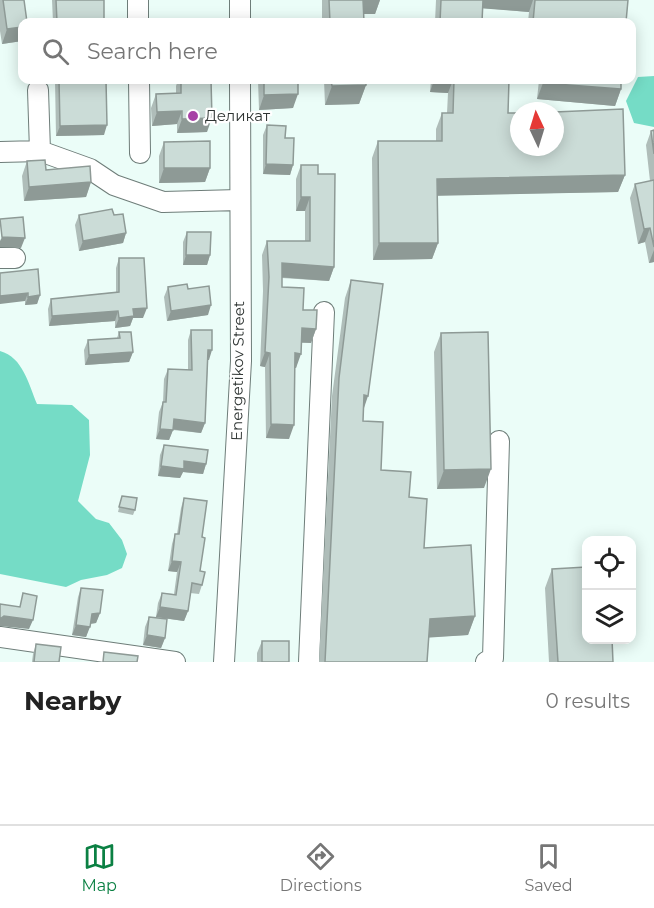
<!DOCTYPE html>
<meta charset="utf-8">
<style>
:root{--surface:#fff;--page:#f6f6f6;--text:#222;--muted:#767676;--line:#e0e0e0;--accent:#0b8043}
body{margin:0;font-family:Montserrat,sans-serif;background:var(--page);color:var(--text)}
.controls{position:absolute;right:18px;bottom:18px;display:grid;overflow:hidden;border-radius:12px;box-shadow:0 3px 15px #0003}
.controls button{width:54px;height:54px;display:grid;place-items:center;padding:0;border:0;border-bottom:2px solid var(--line);background:var(--surface);color:var(--text);font:30px sans-serif}
.compass{position:absolute;left:510px;top:102px;width:54px;height:54px;border-radius:50%;background:var(--surface);box-shadow:0 3px 15px #0003;rotate:356deg}
.list{margin:0;padding:0;list-style:none}
h2{display:flex;justify-content:space-between;align-items:center;height:78px;margin:0;padding:0 24px;font-size:26px}
h2 small{font-size:20px;font-weight:400;color:var(--muted)}
.icon{flex:none;width:33px;height:33px;fill:none;stroke:currentColor;stroke-width:2;stroke-linecap:round;stroke-linejoin:round}
.map{position:relative;flex:none;width:654px;height:662px;overflow:hidden}
.search{position:absolute;background:var(--surface);box-shadow:0 3px 15px #0003;left:18px;right:18px;top:18px;height:66px;display:flex;align-items:center;gap:15px;box-sizing:border-box;padding:0 21px;border-radius:12px;color:var(--muted);font-size:22px}
.sheet{height:162px;background:var(--surface)}
nav{display:flex;justify-content:space-around;align-items:center;box-sizing:border-box;height:84px;border-top:2px solid var(--line);background:var(--surface);font-size:16px;color:var(--muted)}
nav a{display:grid;justify-items:center;gap:3px}
nav .on{color:var(--accent)}
.map>svg:first-child{display:block}
</style>
<div class="map">
<svg width="654" height="662" viewBox="0 0 654 662">
<rect width="100%" height="100%" fill="#ebfdf8"/>
<path fill="#75dcc6" d="M654 76V127L634 123 626 101 638 77Z
M0 351C23 357 29 385 37 404L72 405 89 420 90 455 78 501 96 519 109 523 122 540 127 554 122 568 107 575 81 580 66 587 0 574Z"/>
<g fill="none" stroke-linecap="round" stroke-linejoin="round">
<g stroke="#6e7d79" stroke-width="22">
<path id="minor" d="M138 0V22
M240 22V0
M139 80 140 153
M38 90 40 151 90 169 114 185 163 202 239 200
M0 152 40 151
M0 258H15
M0 637 175 662
M224 662 241 361 240 80
M309 662 324 312
M486 662 493 658 499 441"/>
</g>
<use href="#minor" stroke="#fff" stroke-width="20"/>
</g>
<path fill="#afbdb9" d="M0 0H24L22 41 2 44 0 31Z
M52 0H104V22H53Z
M322 0H380L375 14H364V22H322Z
M436 0H628L626 22H528L529 12 483 8 482 22H435Z
M55 80H106L104 135 56 136Z
M178 80H211L207 132 177 133V124L152 126 151 108 156 94 176 93V86Z
M258 80H298L293 108 259 110Z
M324 80H366V85L359 104 325 105Z
M431 80H509L508 113 625 175 618 192 437 195 438 243 432 259 373 260 372 158 378 141H436V129L442 113H447L448 93 430 92Z
M539 80H621V89L615 106 537 99Z
M267 125 285 138 293 165 290 175 263 174V135Z
M654 130V262L649 263 645 242 638 244 630 198 635 184 650 181 646 145 651 131Z
M164 142 210 168 205 182 159 183V156Z
M27 161 46 170 91 182 86 197 24 201 22 176Z
M301 165 318 174 334 267 329 281 282 278V287L303 310 316 329 311 343H302L296 368H295L289 439 266 438 265 367 260 366 263 291 262 255 267 241H305V211H296V179Z
M79 215H114L126 233 123 243 79 251 75 225Z
M187 232 210 255 207 265H183V242Z
M119 258 143 318H133L130 326 115 328V321L49 326 48 309 51 299 116 292V268Z
M0 273 40 295 37 304 25 305V301Z
M351 280 363 410V421L381 470 409 497 424 548 475 616 468 635 429 637 427 662H319L332 396 345 298Z
M168 287 188 289 208 315 167 321 164 297Z
M191 330 209 360H208L205 423 201 433 173 430 169 440 156 439 159 412 163 402 164 379 168 369 188 370V340Z
M119 332 133 352 129 362 85 365 84 350 88 340 117 338Z
M441 333 484 488 437 489 434 352Z
M164 445 206 464 203 474 183 472 180 478 158 476 160 455Z
M122 496 135 510 133 515 118 512Z
M184 498 202 537 200 571 202 585 199 594 190 593 188 611 184 621 156 617 158 603 162 593 174 594 177 572 168 571 172 544 175 534H177L181 508Z
M552 569 613 662H549L545 588Z
M81 588 100 613 96 623 90 624 86 637 72 635 78 597Z
M149 617 165 638 161 648 143 645 145 627Z
M262 641 289 662H257V653Z
M36 644 59 662H32L33 654Z"/>
<path fill="#8e9a96" d="M362 0H380L375 14H356Z
M480 0H533L529 12 478 8Z
M22 27V41L2 44 7 29Z
M434 80H453L448 93 430 92Z
M543 83 621 89 615 106 537 99Z
M366 85 359 104 325 105 332 86Z
M298 94 293 108 259 110 264 95Z
M182 111 177 124 152 126 157 112Z
M212 118 207 132 177 133 182 119Z
M107 125 104 135 56 136 60 126Z
M266 164 293 165 290 175 263 174Z
M164 168H210L205 182 159 183Z
M625 175 618 192 431 196 437 179Z
M91 182 86 197 24 201 29 187Z
M301 197H310L305 211H296Z
M650 228 645 242 638 244 644 229Z
M126 233 123 243 79 251 83 241Z
M2 237 25 238 21 248 0 247V241Z
M379 243H438L432 259 373 260Z
M654 250V262L649 263Z
M186 255H210L207 265H183Z
M282 263 334 267 329 281 277 277Z
M28 293 25 301 0 304V296Z
M40 295 37 304 25 305 28 297Z
M211 305 208 315 167 321 171 311Z
M147 308 143 318H133L130 326 115 328 119 318 133 309Z
M118 311 115 321 49 326 52 316Z
M302 328 316 329 311 343 297 342Z
M208 350H212L209 360H204Z
M133 352 129 362 85 365 89 355Z
M265 352 270 353 265 367 260 366Z
M295 353 301 354 296 368 290 367Z
M364 395 368 396 362 414Z
M174 419 205 423 201 433 170 429Z
M271 424 294 425 289 439 266 438Z
M160 429 173 430 169 440 156 439Z
M184 461 206 464 203 474 183 472 180 478 158 476 161 466Z
M491 469 484 488 437 489 444 470Z
M172 561 181 562 177 572 168 571Z
M160 607 188 611 184 621 156 617Z
M100 613 96 623 88 624 92 614Z
M4 616 33 620 29 629 0 626V619Z
M475 616 468 635 423 638 430 619Z
M76 625 90 627 86 637 72 635Z
M147 635 165 638 161 648 143 645Z"/>
<path fill="#cbdcd7" stroke="#8e9a96" stroke-width="1.5" d="M3 0H24L27 22H22V27L7 29Z
M56 0H104V22H57Z
M329 0H363L364 22H330Z
M441 0H483L482 22H440Z
M535 0H628L626 22H533Z
M59 80H106L107 125 60 126Z
M181 80H211L212 118 182 119V111L157 112 156 94 181 93Z
M264 80H298V94L264 95Z
M331 80H366V85L332 86Z
M454 80H509L508 113H519V147H555V112L623 109 625 175 437 179 438 243H379L378 141H442V113H453Z
M544 80H621V89L543 83Z
M267 125 286 126 285 138H294L293 165 266 164Z
M654 130V154L651 131Z
M210 141V168H164V142Z
M45 160 46 170 90 166 91 182 29 187 27 161Z
M301 165H318V174H335L334 267 282 263V287L304 288 303 310H317L316 329 302 328 301 354 295 353 294 425 271 424 270 353 265 352 269 277 267 241H310V197H301Z
M654 180V247L650 228 644 229 635 184Z
M112 209 114 215 123 214 126 233 83 241 79 215Z
M23 217 25 238 2 237 0 219Z
M187 232H211L210 255H186Z
M119 258H144L147 308 133 309 134 316 119 318 118 311 52 316 51 299 119 292Z
M38 269 40 295 28 297V293L0 296V273Z
M351 280 383 284 368 396 364 395 363 421 383 422 381 470 411 472 409 497 427 499 424 548 471 545 475 616 430 619 427 662H325L339 378Z
M187 284 188 289 209 286 211 305 171 311 168 287Z
M191 330H212V350H208L205 423 174 419 173 430 160 429 163 402H166L168 369 192 370Z
M119 332H131L133 352 89 355 88 340 120 338Z
M488 332 491 469 444 470 441 333Z
M164 445 208 450 206 464 184 461V469L161 466Z
M122 496 137 498 135 510 119 507Z
M184 498 207 501 202 537 205 538 200 571 205 572 202 585 192 583 188 611 160 607 162 593 176 595 181 562 172 561 175 534H179Z
M586 567V639H612L613 662H558L552 569Z
M81 588 103 590 100 613 92 614 90 627 76 625Z
M23 593 37 596 33 620 4 616 0 619V604L20 607Z
M149 617 167 619 165 638 147 635Z
M262 641H289V662H262Z
M36 644 61 647 59 662H34Z
M104 652 138 656 137 662H103Z"/>
<circle fill="#a742a6" stroke="#fff" stroke-width="2" cx="193" cy="116" r="6"/>
<g text-anchor="middle" stroke-width="4.5" stroke-linejoin="round" paint-order="stroke">
<g font-size="15" fill="#2f3533" stroke="#fff" text-anchor="start">
<text x="205" y="121">Деликат</text>
</g>
<g font-size="15" fill="#2f3533" stroke="#fff">
<text transform="translate(238 371) rotate(-89)" y="5">Energetikov Street</text>
</g>
</g>
</svg>
<div class="controls">
<button><svg class="icon" aria-label="locate" viewBox="0 0 24 24"><circle cx="12" cy="12" r="6"/><path d="M12 2v4M12 18v4M2 12h4M18 12h4"/></svg></button>
<button><svg class="icon" aria-label="layers" viewBox="0 0 24 24"><path d="M12 4l9 5-9 5-9-5zM3 14l9 5 9-5"/></svg></button>
</div>
<svg class="compass" viewBox="-18 -18 36 36"><path d="M0-13l5 13h-10z" fill="#e53935"/><path d="M0 13l5-13h-10z" fill="#767676"/></svg>
<div class="search"><svg class="icon" aria-label="search" viewBox="0 0 24 24"><circle cx="10" cy="10" r="6"/><path d="M15 15l6 6"/></svg>Search here</div>
</div>
<section class="sheet">
<h2>Nearby<small>0 results</small></h2>
<ul class="list">
</ul>
</section>
<nav>
<a class="on"><svg class="icon" aria-label="map" viewBox="0 0 24 24"><path d="M3 6l6-2 6 2 6-2v14l-6 2-6-2-6 2zM9 4v14M15 6v14"/></svg>Map</a>
<a><svg class="icon" aria-label="directions" viewBox="0 0 24 24"><path d="M12 3l9 9-9 9-9-9zM9 14v-3h6M13 9l2 2-2 2"/></svg>Directions</a>
<a><svg class="icon" aria-label="saved" viewBox="0 0 24 24"><path d="M7 4h10v16l-5-4-5 4z"/></svg>Saved</a>
</nav>
